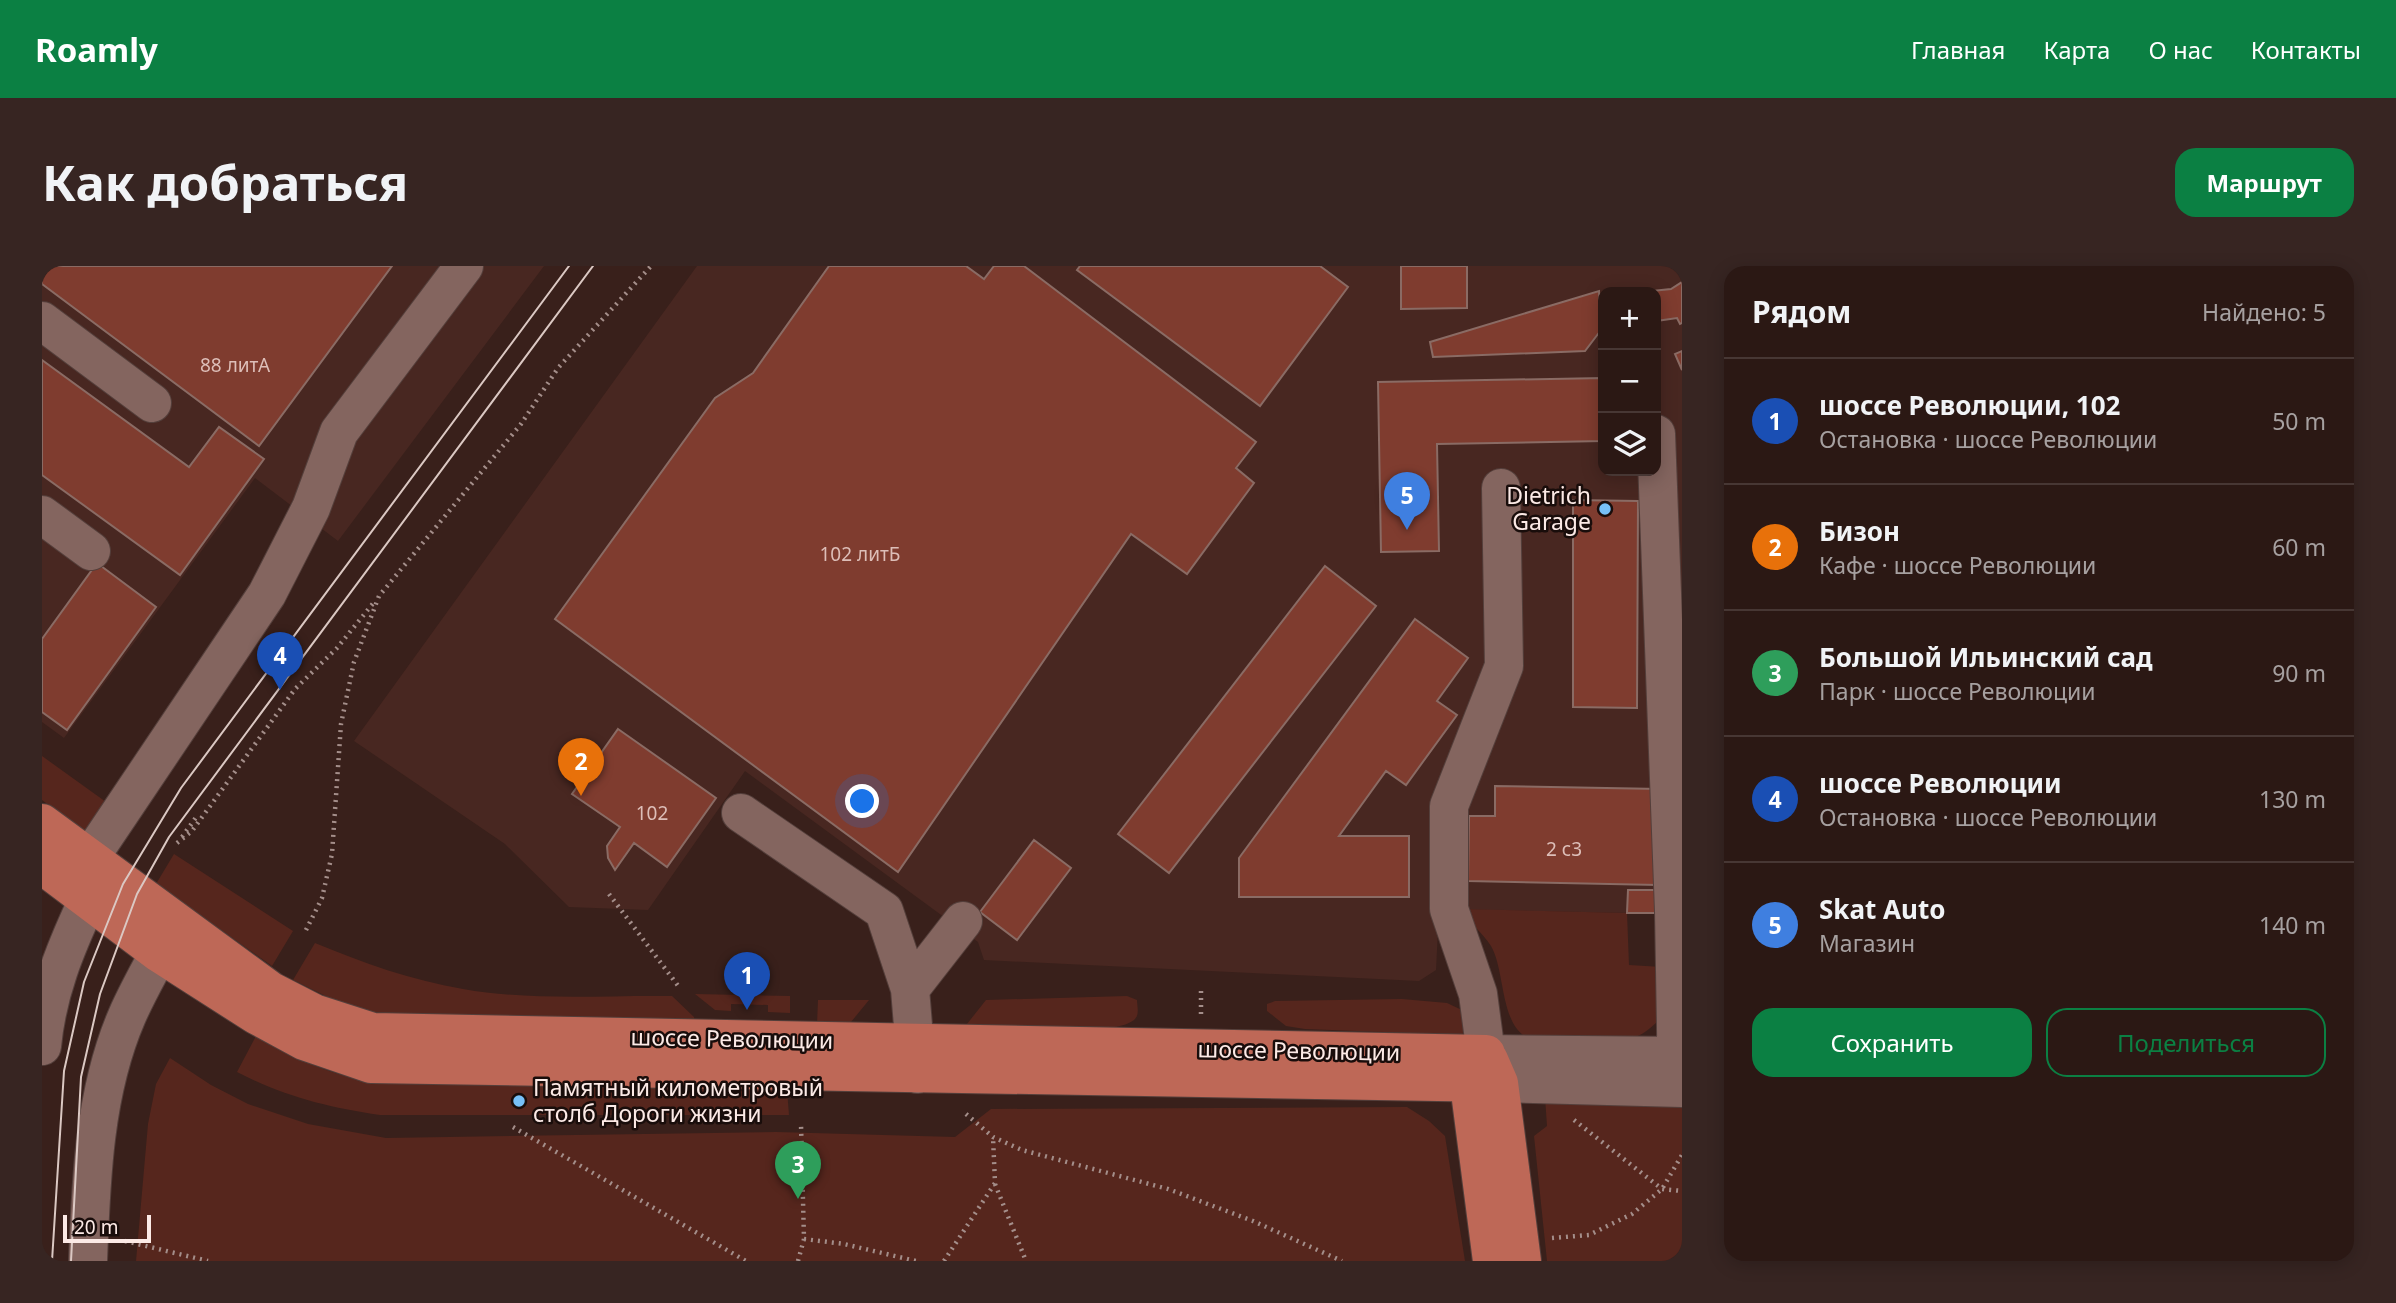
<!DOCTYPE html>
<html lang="ru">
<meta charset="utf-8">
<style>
:root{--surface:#2b1814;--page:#372522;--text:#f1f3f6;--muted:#a6a0a0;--line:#473734;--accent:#0b8043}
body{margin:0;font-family:"Noto Sans",sans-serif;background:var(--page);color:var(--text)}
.controls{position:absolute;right:21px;top:21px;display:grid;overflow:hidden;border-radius:14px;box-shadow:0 4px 18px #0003}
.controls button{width:63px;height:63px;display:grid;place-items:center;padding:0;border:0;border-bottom:2px solid var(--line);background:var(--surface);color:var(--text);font:35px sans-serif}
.scale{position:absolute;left:21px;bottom:18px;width:88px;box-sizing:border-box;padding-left:7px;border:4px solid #fceae6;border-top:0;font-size:19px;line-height:24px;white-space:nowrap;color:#fceae6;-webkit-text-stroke:5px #190d0b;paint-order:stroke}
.you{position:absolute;left:821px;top:536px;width:24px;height:24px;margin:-18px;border:5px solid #fff;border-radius:50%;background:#1a73e8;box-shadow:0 0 0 10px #1a73e833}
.badge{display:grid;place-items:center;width:46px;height:46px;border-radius:50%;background:var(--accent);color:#fff;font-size:23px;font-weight:700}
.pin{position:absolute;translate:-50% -58px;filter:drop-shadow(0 2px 4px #0008)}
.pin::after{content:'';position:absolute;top:37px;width:24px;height:21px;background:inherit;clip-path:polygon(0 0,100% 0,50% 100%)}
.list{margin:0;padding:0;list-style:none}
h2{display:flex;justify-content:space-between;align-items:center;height:91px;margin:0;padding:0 28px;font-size:30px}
h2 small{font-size:23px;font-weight:400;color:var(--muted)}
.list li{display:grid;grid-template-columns:46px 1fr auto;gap:21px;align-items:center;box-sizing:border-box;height:126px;padding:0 28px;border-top:2px solid var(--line)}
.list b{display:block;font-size:26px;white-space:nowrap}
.list p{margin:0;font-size:23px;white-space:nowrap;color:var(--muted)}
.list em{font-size:23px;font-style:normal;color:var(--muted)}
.actions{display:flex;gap:14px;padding:21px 28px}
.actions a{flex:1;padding:16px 0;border:2px solid var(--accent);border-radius:21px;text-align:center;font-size:24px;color:var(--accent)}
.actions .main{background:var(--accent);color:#fff}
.icon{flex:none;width:38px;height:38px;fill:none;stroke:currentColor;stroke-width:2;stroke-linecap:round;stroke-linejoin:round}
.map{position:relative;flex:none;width:1640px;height:995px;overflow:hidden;border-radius:21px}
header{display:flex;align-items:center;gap:42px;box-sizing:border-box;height:98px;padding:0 35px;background:var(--accent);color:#fff}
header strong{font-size:33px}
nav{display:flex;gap:38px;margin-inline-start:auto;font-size:24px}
.intro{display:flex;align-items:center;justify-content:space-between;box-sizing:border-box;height:168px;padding:0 42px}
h1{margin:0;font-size:49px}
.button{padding:18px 32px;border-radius:21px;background:var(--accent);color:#fff;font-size:24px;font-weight:700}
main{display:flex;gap:42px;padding:0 42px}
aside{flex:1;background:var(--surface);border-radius:21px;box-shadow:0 4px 18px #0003}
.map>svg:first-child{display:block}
</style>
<header>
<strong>Roamly</strong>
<nav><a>Главная</a><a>Карта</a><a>О нас</a><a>Контакты</a></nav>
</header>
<div class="intro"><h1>Как добраться</h1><a class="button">Маршрут</a></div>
<main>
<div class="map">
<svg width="1640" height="995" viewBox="0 0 1640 995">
<rect width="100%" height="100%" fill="#39201b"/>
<path fill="#482721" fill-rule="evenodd" d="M0 0H502L296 275 213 212 22 472 0 456Z
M655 0H1640V643L1585 647 1397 643 1394 704 1377 715 942 694 936 676 703 505 606 644 527 641 463 578 312 475ZM1561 26H1614V205H1561Z"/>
<path fill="#56261d" d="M0 490 64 536 45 568 0 534Z
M132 588 251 665 230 700 114 618Z
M1419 643 1585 647 1587 699 1620 701 1619 752C1594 778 1585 773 1551 774 1534 774 1514 777 1497 775 1456 771 1465 707 1449 680 1441 667 1427 657 1419 643Z
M273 677C321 697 369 714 421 723 489 735 561 729 630 730L652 751 653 759 334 748 296 736 251 714Z
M653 728 748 730V747L726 746V739L689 738V745L673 744Z
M1085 730 1095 734C1095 740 1098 749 1092 754 1070 772 953 763 921 763L944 734Z
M1360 733 1405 737 1424 746 1425 765 1419 769 1263 763 1244 760 1225 745V738L1233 735Z
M776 734H827L809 756 775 759Z
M214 770C253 793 289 809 334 817L745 824 747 849H338C285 841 244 831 195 806Z
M128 792 169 819 206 838 266 858 344 872 734 866 913 871 949 843 1365 841 1387 855 1403 870 1423 995H94L106 858 114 818Z
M1503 831 1640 836V995H1505L1492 870 1505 860Z"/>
<path fill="#7f3c2f" stroke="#8a6b64" stroke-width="2" d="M0 0H350L217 180 0 18Z
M787 0H924L942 13 952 0H982L1214 176 1194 202 1212 217 1145 308 1089 268 856 606 513 353 673 132 711 107Z
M1038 0H1278L1306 21 1218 140 1035 4Z
M1359 0H1425V42L1359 43Z
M1640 16V57L1638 58 1635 52 1614 55V26H1600L1629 23Z
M1557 25 1559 64 1543 85 1391 91 1388 76Z
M1561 31V64H1559L1557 32Z
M1640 85V104L1633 88Z
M0 94 147 201 177 161 222 193 138 309 0 209Z
M1561 112V175L1395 178 1397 285 1339 286 1336 116Z
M1531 234 1596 235 1595 442 1531 441Z
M55 297 114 341 25 464 0 446V373Z
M1283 300 1334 340 1127 607 1076 568Z
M1373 353 1426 392 1395 435 1415 449 1364 519 1344 505 1297 570H1367V631H1197V592Z
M576 463 674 532 625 601 592 577 573 604 566 592 565 580 578 561 530 528Z
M1453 520 1618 523 1616 619 1426 615 1427 550H1453Z
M992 574 1029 602 975 674 938 646Z
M1586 624H1615L1614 647H1585Z"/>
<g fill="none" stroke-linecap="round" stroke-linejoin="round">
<g stroke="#543f3b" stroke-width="40">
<path id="minor" d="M0 55 110 137
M1614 168 1632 645 1635 821
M1459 222 1462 400 1407 540V643L1436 728 1444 788 1640 790
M0 249 49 285
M699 547 842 645 868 723 875 808
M47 593 225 328 269 242 297 166 422 0
M868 723 921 655
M0 780C5 727 23 683 46 634
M1457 817 1640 822
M46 995C49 914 52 826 85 750 94 729 106 708 117 687"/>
</g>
<g stroke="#543f3b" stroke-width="40">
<path id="major" d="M0 557 229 725 272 747 331 766 1444 788
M0 599 117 687 214 749 262 775 329 798 1457 817
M1447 794 1457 817 1480 995
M1440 796 1427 818 1450 995"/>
</g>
<path stroke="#a48e8a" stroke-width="4.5" stroke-dasharray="2 5" stroke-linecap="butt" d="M140 571 155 550
M135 577 150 565 253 423 295 382 333 335
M567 628 637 721
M264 664 280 632 290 588 299 458 312 396 337 330 479 158 516 102 609 0
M1159 748V725
M924 848 951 871 980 884 1126 923 1211 955 1300 995
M1532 854 1620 923 1640 925
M471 861 704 995
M953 918 984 995
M1510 972 1547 969 1590 948 1620 923 1640 889
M762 973 802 978 874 995
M83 975 166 995
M756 995 762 973 759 858
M902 995 953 917 951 871"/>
<use href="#minor" stroke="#84655f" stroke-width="38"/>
<use href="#major" stroke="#be6857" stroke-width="38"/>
<path stroke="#dbc8c3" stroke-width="2" d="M10 995 22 805 42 716 81 618 139 522 527 0
M29 995 39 811 58 728 95 628 127 571 551 0"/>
</g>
<g fill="#77c0f7" stroke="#190d0b" stroke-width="2.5">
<circle cx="1563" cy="243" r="7"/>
<circle cx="477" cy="835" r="7"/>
</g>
<g text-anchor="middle" stroke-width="5" stroke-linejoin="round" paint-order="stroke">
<g font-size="19" fill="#ddbeb8">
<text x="193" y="106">88 литА</text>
<text x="818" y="295">102 литБ</text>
<text x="610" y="554">102</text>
<text x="1522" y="590">2 с3</text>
</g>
<g font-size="23" fill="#fceae6" stroke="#190d0b" text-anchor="end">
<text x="1549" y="238">Dietrich<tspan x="1549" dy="26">Garage</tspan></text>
<text x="491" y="830" text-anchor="start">Памятный километровый<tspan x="491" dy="26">столб Дороги жизни</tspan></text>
</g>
<g font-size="23" fill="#fceae6" stroke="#190d0b">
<text transform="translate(690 773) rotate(1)" y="8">шоссе Революции</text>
<text transform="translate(1257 785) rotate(1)" y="8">шоссе Революции</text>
</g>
</g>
</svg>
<div class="controls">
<button>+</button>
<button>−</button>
<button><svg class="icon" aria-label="layers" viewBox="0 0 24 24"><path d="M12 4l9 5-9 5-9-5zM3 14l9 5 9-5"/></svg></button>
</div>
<div class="scale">20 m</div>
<div class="you"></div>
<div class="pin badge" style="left:705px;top:744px;background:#1a4fb4">1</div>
<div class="pin badge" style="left:539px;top:530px;background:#e8710a">2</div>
<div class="pin badge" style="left:756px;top:933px;background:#2e9e5b">3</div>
<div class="pin badge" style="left:238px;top:424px;background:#1a4fb4">4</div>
<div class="pin badge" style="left:1365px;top:264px;background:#3f7fe0">5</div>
</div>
<aside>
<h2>Рядом<small>Найдено: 5</small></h2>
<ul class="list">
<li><span class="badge" style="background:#1a4fb4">1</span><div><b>шоссе Революции, 102</b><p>Остановка · шоссе Революции</p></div><em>50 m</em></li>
<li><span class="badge" style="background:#e8710a">2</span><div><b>Бизон</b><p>Кафе · шоссе Революции</p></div><em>60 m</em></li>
<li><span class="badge" style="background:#2e9e5b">3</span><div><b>Большой Ильинский сад</b><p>Парк · шоссе Революции</p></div><em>90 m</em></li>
<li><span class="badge" style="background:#1a4fb4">4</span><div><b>шоссе Революции</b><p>Остановка · шоссе Революции</p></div><em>130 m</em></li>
<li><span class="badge" style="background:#3f7fe0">5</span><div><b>Skat Auto</b><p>Магазин</p></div><em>140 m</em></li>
</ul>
<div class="actions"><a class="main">Сохранить</a><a>Поделиться</a></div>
</aside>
</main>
